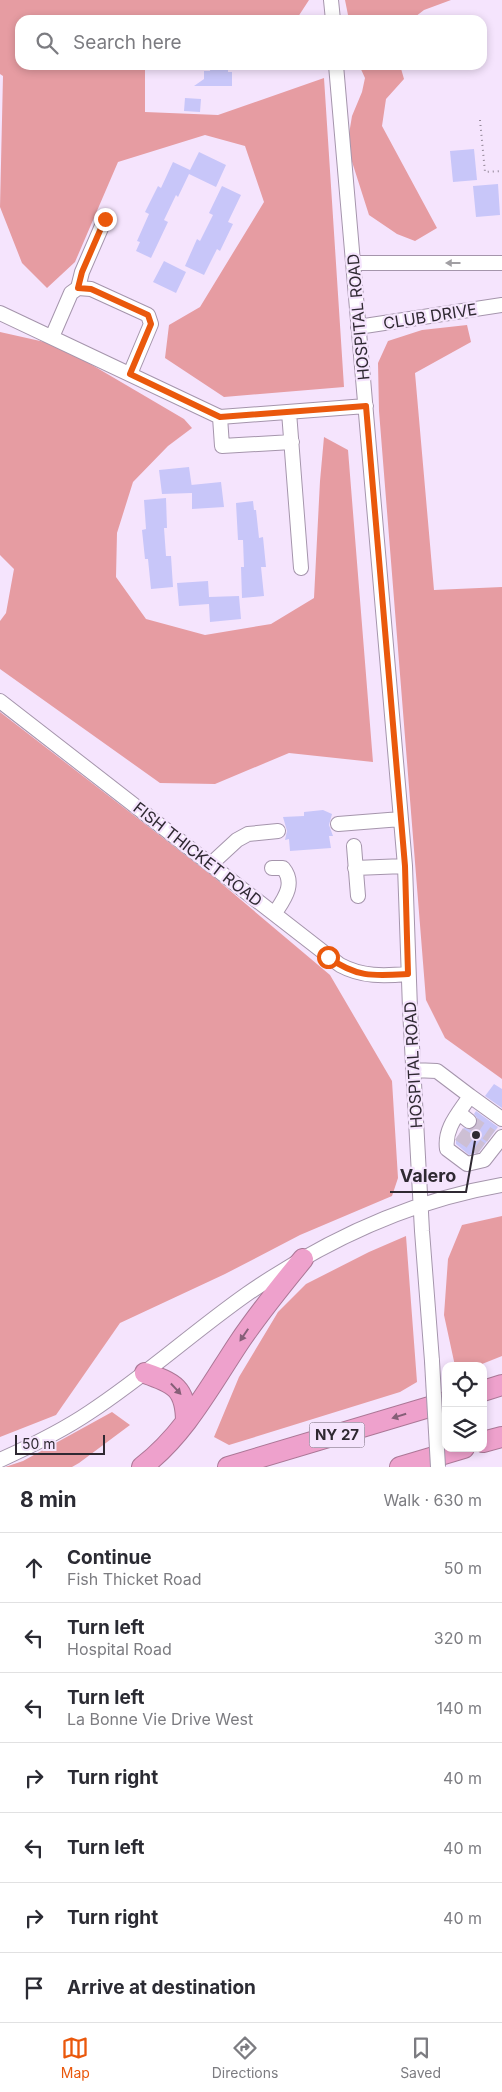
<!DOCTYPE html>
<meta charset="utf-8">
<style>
:root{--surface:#fff;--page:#f2f2f3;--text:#2b2b33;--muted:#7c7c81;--line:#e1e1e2;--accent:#ea580c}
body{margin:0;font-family:Inter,sans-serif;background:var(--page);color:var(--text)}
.controls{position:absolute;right:15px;bottom:15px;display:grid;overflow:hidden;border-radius:10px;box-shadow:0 2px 8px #0003}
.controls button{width:45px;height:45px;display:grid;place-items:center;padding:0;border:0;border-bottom:1px solid var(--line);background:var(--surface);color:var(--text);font:25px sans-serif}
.scale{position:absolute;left:15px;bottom:12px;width:90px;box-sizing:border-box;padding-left:5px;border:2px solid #2f2932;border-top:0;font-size:14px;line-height:18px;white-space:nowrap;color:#2f2932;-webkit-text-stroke:4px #f5e4fd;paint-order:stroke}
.stop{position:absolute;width:15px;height:15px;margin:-11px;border:4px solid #ea580c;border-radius:50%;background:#fff}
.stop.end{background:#ea580c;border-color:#fff;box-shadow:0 1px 5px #0008}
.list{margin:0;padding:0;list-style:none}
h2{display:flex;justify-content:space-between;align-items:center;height:65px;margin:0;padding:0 20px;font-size:21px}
h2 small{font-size:16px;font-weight:400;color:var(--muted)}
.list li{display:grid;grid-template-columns:32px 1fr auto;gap:15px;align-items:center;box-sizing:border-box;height:70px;padding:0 20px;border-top:1px solid var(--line)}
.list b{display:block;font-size:19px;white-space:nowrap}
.list p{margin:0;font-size:16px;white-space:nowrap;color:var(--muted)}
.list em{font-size:16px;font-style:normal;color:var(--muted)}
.icon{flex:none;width:28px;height:28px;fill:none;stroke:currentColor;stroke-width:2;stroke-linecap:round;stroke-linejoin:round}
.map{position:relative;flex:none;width:502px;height:1467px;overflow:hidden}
.search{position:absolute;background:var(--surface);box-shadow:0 2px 8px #0003;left:15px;right:15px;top:15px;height:55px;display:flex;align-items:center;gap:12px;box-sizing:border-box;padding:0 18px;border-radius:15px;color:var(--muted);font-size:19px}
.sheet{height:555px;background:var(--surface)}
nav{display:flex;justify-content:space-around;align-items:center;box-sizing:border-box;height:70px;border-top:1px solid var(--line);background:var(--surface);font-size:14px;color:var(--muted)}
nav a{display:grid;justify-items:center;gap:2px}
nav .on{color:var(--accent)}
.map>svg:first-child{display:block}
</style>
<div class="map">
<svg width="502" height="1467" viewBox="0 0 502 1467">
<rect width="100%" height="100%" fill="#f5e4fd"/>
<path fill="#e69ca2" d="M0 0H309L296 20H20V65H145V112L218 115 324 78 344 387 224 397 165 358 169 325 200 307 264 202 245 146 205 135 118 162 75 262 47 288 22 263 0 207 3 76 0 74Z
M345 0H451L424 10 411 20H349Z
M359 65H400L404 79 386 99 382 126 437 228 415 241 397 234 369 215 347 146 352 116 362 92 365 78Z
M467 325 471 342 415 373 434 590 502 587V1079L445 1038 426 1000 379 411 378 363 388 341 422 330Z
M0 332 58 345 184 419 192 428 168 446 133 482 117 533 116 577 146 619 205 635 271 624 314 598 320 481 324 437 348 450 373 762 289 753 215 784 160 783 0 669V621L6 613 14 569 0 555Z
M0 712 215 878 330 975 392 1081 398 1178 392 1196 300 1235 225 1274 120 1323 56 1415 0 1437Z
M502 1216V1356L477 1366H455L444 1315 448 1259 462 1225Z
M406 1236 417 1382 400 1392 229 1445 214 1437 239 1377 278 1312 306 1284 369 1252Z
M112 1412 130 1425 79 1463 72 1467H5L23 1461Z"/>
<path fill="#c8c6f9" d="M211 65H228V72H232V86H194L204 79V71H210Z
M185 98 201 99 200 112 184 111Z
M474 149 477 180 453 182 450 151Z
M199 152 226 165 216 187 189 174 178 197 176 195 164 220 168 222 151 258 136 251 140 242 137 241 149 214 145 212 158 186 161 188 173 162 190 170Z
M498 184 500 215 476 217 473 186Z
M222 186 241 195 228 222 233 224 220 251 217 249 204 275 185 266 197 239 200 241 213 215 209 213Z
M164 261 186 272 176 293 153 282Z
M189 467 192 488 191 485 221 482 224 507 192 509V493L162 494 159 470Z
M166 498 167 528H164L166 556H171L173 587 151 589 148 559H145L142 530 146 529 144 500Z
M253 501 254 510H256L259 538 263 537 266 567H261L264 596 242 598 241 567H244L243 540H238L236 503Z
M208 581 209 597 239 596 241 619 210 622 209 604 179 606 177 583Z
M323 810 332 814 329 825 333 836H329L331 848 290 851 289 839 285 840 287 831 283 817 304 816V812Z
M494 1084 502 1089V1108L485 1096Z
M476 1111 498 1127 479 1152 469 1155 456 1144V1139L464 1128 472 1129 476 1126 477 1118 474 1114Z"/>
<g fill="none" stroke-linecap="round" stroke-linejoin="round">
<path stroke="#cdbfd4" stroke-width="14" stroke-dasharray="14 7" stroke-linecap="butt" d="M469 1121 491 1136
M459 1134 481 1149"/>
<g stroke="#a595ac" stroke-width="16">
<path id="minor" d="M331 0 333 20
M336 65 405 866 410 1009 422 1231 432 1361
M353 263H502
M78 288 82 272 105 219
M0 313 220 417 366 406
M358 327 502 305
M52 337 71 293 78 288 91 289 148 315 151 324 130 374
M289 412 301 568
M220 417 222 446 292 442
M0 701 340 965C362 977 384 976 408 974
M338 824 401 819
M354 846 358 896
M211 864 237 840 248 834 278 831
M272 868H283C296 884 284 899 275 913
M355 868 405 866
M413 1070 437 1071 470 1096C459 1113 444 1128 447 1149L467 1164 484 1160 502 1137
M470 1096 502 1119
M459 1113 469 1121
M0 1460C31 1446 62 1431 90 1412 145 1376 193 1332 247 1294 324 1241 409 1201 502 1185"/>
</g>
<g stroke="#ab7796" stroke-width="22">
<path id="highway" d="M145 1373C174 1383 186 1388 186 1422
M483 1391 502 1385
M483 1442 502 1437
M142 1467C184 1435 209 1388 238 1344 258 1314 280 1287 303 1259
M228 1467 446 1402
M400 1467 464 1448"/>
</g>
<path stroke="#948899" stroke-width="2" stroke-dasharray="1 4" stroke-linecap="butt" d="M480 120 485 172 502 171"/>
<use href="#minor" stroke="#fff" stroke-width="14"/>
<use href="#highway" stroke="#eea1cc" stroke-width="20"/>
<g stroke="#a595ac" stroke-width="16" stroke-linecap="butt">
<path id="minor-bridge" d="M432 1361 438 1467"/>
</g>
<use href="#minor-bridge" stroke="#fff" stroke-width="14"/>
</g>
<defs><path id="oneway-solid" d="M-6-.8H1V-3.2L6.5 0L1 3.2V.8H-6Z" transform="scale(1.25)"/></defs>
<use fill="#a19fa3" href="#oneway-solid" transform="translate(453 263) rotate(-180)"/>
<g fill="#855f77">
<use href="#oneway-solid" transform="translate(244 1335) rotate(124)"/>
<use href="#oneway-solid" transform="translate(176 1389) rotate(47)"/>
<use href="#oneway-solid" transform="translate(399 1416) rotate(163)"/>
</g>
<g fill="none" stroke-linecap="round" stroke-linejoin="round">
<path stroke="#ea580c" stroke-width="6" d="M105 219 82 272 78 288 91 289 148 315 151 324 130 374 220 417 366 406 405 866 408 974C374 976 357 978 328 957"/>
</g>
<g text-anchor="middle" stroke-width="4.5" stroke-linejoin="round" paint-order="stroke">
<rect fill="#f5e4fd" stroke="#6a616f" stroke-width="1" x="309.5" y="1422.5" width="55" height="25" rx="4"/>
<g font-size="15" font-weight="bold" fill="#2f2932">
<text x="337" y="1440">NY 27</text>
</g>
<g font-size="16" fill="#2f2932" stroke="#f5e4fd">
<text transform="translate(430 316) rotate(-9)" y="6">CLUB DRIVE</text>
<text transform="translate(358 317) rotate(-95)" y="6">HOSPITAL ROAD</text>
<text transform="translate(198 854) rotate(38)" y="6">FISH THICKET ROAD</text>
<text transform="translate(413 1065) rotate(-93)" y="6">HOSPITAL ROAD</text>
</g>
</g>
<path fill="none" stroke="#2f2932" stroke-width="2" d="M476 1135L466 1192H390"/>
<circle fill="#2f2932" stroke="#f5e4fd" stroke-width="2" cx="476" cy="1135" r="5"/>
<g font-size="18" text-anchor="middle" font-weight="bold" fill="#2f2932" stroke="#f5e4fd" stroke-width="4.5" stroke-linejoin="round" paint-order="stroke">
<text x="428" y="1182">Valero</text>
</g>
</svg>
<div class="controls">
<button><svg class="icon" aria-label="locate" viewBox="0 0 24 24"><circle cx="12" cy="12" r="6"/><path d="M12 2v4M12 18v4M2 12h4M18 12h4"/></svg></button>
<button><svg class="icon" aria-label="layers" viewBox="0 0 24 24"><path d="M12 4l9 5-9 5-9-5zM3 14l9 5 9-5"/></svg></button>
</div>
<div class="scale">50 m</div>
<div class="stop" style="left:328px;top:957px"></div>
<div class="stop end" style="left:105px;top:219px"></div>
<div class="search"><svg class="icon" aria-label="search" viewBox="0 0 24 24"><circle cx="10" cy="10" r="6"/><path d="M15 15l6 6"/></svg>Search here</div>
</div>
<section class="sheet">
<h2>8 min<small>Walk · 630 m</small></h2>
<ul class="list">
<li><svg class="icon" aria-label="ahead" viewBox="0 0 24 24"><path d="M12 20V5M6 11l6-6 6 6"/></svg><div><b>Continue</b><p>Fish Thicket Road</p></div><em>50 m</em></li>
<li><svg class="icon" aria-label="left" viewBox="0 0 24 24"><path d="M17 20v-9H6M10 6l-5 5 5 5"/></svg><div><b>Turn left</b><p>Hospital Road</p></div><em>320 m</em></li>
<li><svg class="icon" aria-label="left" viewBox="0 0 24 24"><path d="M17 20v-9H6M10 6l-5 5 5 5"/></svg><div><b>Turn left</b><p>La Bonne Vie Drive West</p></div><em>140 m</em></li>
<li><svg class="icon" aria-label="right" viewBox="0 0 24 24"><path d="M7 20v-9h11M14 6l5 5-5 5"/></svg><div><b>Turn right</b></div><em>40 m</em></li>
<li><svg class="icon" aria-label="left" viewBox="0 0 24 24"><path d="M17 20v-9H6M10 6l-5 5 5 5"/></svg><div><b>Turn left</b></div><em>40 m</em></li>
<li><svg class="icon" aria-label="right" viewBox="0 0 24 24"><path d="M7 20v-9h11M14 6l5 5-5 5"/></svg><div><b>Turn right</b></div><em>40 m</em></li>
<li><svg class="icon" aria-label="arrive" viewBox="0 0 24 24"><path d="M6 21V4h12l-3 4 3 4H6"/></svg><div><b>Arrive at destination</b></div></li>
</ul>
</section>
<nav>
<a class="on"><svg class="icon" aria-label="map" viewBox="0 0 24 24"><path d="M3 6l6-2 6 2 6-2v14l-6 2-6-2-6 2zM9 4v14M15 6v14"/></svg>Map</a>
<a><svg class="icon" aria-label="directions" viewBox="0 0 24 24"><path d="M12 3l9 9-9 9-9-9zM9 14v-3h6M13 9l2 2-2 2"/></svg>Directions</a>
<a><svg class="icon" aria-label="saved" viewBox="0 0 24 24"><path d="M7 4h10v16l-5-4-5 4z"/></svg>Saved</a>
</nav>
